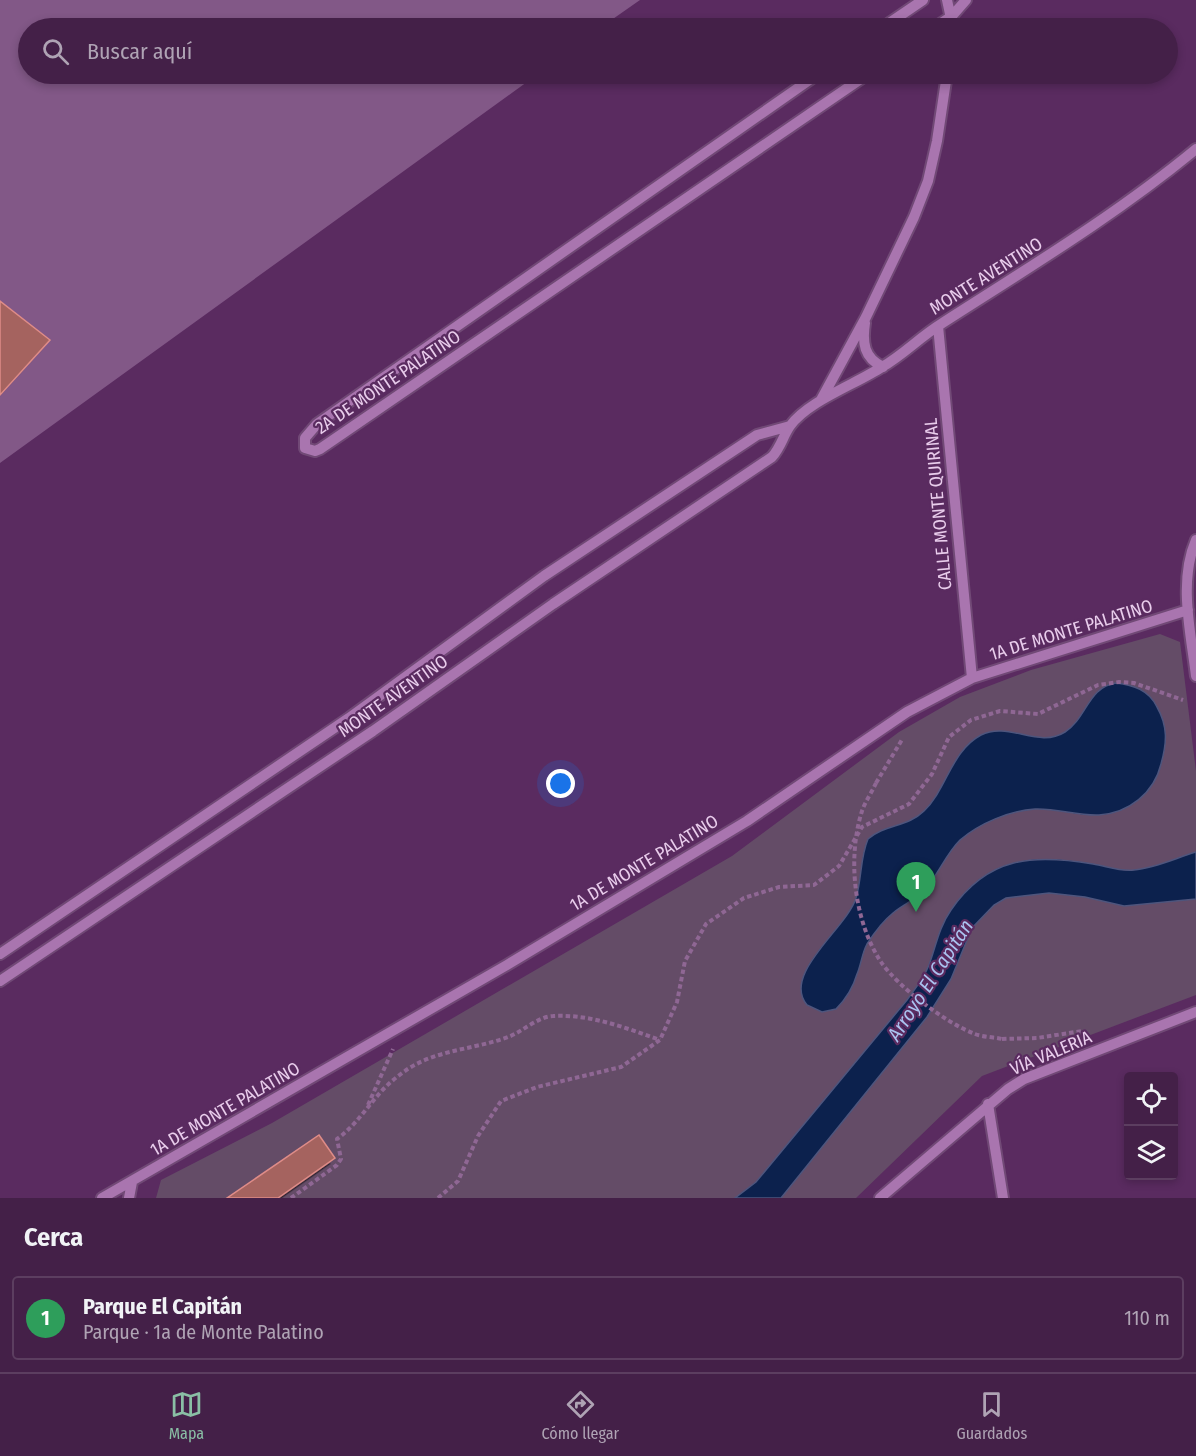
<!DOCTYPE html>
<html lang="es">
<meta charset="utf-8">
<style>
:root{--surface:#442048;--page:#4e2d52;--text:#f1f3f6;--muted:#afa3b4;--line:#5c3e60;--accent:#8abfa5}
body{margin:0;font-family:"Fira Sans Condensed",sans-serif;background:var(--page);color:var(--text)}
.controls{position:absolute;right:18px;bottom:18px;display:grid;overflow:hidden;border-radius:6px;box-shadow:0 3px 9px #0003}
.controls button{width:54px;height:54px;display:grid;place-items:center;padding:0;border:0;border-bottom:2px solid var(--line);background:var(--surface);color:var(--text);font:30px sans-serif}
.you{position:absolute;left:561px;top:784px;width:21px;height:21px;margin:-15px;border:4px solid #fff;border-radius:50%;background:#1a73e8;box-shadow:0 0 0 9px #1a73e833}
.badge{display:grid;place-items:center;width:39px;height:39px;border-radius:50%;background:var(--accent);color:#fff;font-size:20px;font-weight:700}
.pin{position:absolute;translate:-50% -50px;filter:drop-shadow(0 2px 3px #0008)}
.pin::after{content:'';position:absolute;top:32px;width:21px;height:18px;background:inherit;clip-path:polygon(0 0,100% 0,50% 100%)}
.list{margin:0;padding:0;list-style:none}
h2{display:flex;justify-content:space-between;align-items:center;height:78px;margin:0;padding:0 24px;font-size:26px}
h2 small{font-size:20px;font-weight:400;color:var(--muted)}
.list li{display:grid;grid-template-columns:39px 1fr auto;gap:18px;align-items:center;box-sizing:border-box;height:84px;margin:0 12px 12px;padding:0 12px;border:2px solid var(--line);border-radius:6px}
.list b{display:block;font-size:22px;white-space:nowrap}
.list p{margin:0;font-size:20px;white-space:nowrap;color:var(--muted)}
.list em{font-size:20px;font-style:normal;color:var(--muted)}
.icon{flex:none;width:33px;height:33px;fill:none;stroke:currentColor;stroke-width:2;stroke-linecap:round;stroke-linejoin:round}
.map{position:relative;flex:none;width:1196px;height:1198px;overflow:hidden}
.search{position:absolute;background:var(--surface);box-shadow:0 3px 9px #0003;left:18px;right:18px;top:18px;height:66px;display:flex;align-items:center;gap:15px;box-sizing:border-box;padding:0 21px;border-radius:33px;color:var(--muted);font-size:22px}
.sheet{height:174px;background:var(--surface)}
nav{display:flex;justify-content:space-around;align-items:center;box-sizing:border-box;height:84px;border-top:2px solid var(--line);background:var(--surface);font-size:16px;color:var(--muted)}
nav a{display:grid;justify-items:center;gap:3px}
nav .on{color:var(--accent)}
.map>svg:first-child{display:block}
</style>
<div class="map">
<svg width="1196" height="1198" viewBox="0 0 1196 1198">
<defs>
<filter id="shadow"><feDropShadow dx="-5.5" dy="5.5" stdDeviation="0" flood-color="#0009"/></filter>
</defs>
<rect width="100%" height="100%" fill="#5a2b60"/>
<path fill="#644c67" d="M1160 634 1180 642 1196 771V995L982 1076 856 1198H156L161 1180 272 1123 732 856 899 732 960 697 1031 670Z"/>
<path fill="#825887" d="M0 0H640L600 28H28V74H538L0 463Z"/>
<path fill="#0c214d" stroke="#4e557d" stroke-width="1.5" d="M1116 683C1133 685 1149 690 1157 707 1168 726 1167 743 1161 764 1154 793 1129 813 1099 815 1078 816 1056 808 1035 809 1009 811 980 823 960 840 946 854 939 873 926 888 916 900 904 904 893 913 883 921 874 933 867 944 862 953 861 965 857 974 853 988 846 999 836 1009L822 1012 807 1005C781 974 847 928 856 898 862 878 860 858 868 839 885 824 908 827 924 811 947 789 951 751 981 735 1009 721 1038 749 1065 732 1087 718 1088 687 1116 683Z
M1196 852V899L1124 906 1085 897 1049 893 1006 898 994 905 972 928 951 979 927 1017 781 1198H735L756 1182 907 1000C915 989 924 978 929 965 936 946 939 927 951 910 988 856 1034 854 1093 864 1106 866 1121 872 1134 870 1155 868 1176 858 1196 852Z"/>
<path fill="#a5635f" stroke="#df8c88" stroke-width="1.5" filter="url(#shadow)" d="M0 301 50 340 0 395Z
M319 1135 335 1158 278 1198H227Z"/>
<g fill="none" stroke-linecap="round" stroke-linejoin="round">
<g stroke="#714976" stroke-width="14">
<path id="minor" d="M947 0 953 28
M882 28 923 0
M934 28 952 16 966 0
M818 74 317 424 305 438V448L315 451 320 449 868 74
M865 323C862 343 864 358 883 367
M938 326 972 678
M821 400 866 317 914 217 928 181 937 141 947 74
M1196 540C1178 582 1191 633 1196 676
M0 954 349 718 544 576 757 435 790 426
M0 981 373 731 553 604 772 457C781 447 783 436 790 426 808 401 856 384 882 367 903 355 920 337 941 324 1028 268 1116 215 1196 149
M988 1104 1003 1198
M102 1198 507 965 747 821 907 712 972 678 1188 610
M129 1198 132 1182
M880 1198 1008 1089 1024 1079 1196 1012"/>
</g>
<path stroke="#8f6794" stroke-width="4" stroke-dasharray="4.5 3" stroke-linecap="butt" d="M876 783 903 738
M1002 1039 1037 1038 1082 1031
M368 1105 393 1049
M291 1198 337 1165 341 1159 337 1139C361 1122 373 1095 397 1077 430 1049 470 1051 508 1037 522 1032 539 1016 553 1016 591 1014 626 1028 660 1040
M438 1198 458 1181 478 1136 501 1101 537 1087 621 1067 660 1040 677 1002 685 961 706 924 744 898 779 887 814 885 839 866 862 827 909 804 932 774 949 737 971 720 1000 711 1038 714 1098 685 1119 682 1134 683 1183 700"/>
<use href="#minor" stroke="#a975af" stroke-width="10"/>
<path stroke="#8f6794" stroke-width="4" stroke-dasharray="4.5 3" stroke-linecap="butt" d="M876 783C872 792 865 802 862 811 847 858 854 921 881 962 898 987 946 1023 975 1034 983 1037 993 1037 1002 1039"/>
</g>
<g text-anchor="middle" stroke-width="4.5" stroke-linejoin="round" paint-order="stroke">
<g font-size="18" fill="#e9cdec" stroke="#5a2b60">
<text transform="translate(986 276) rotate(-32)" y="6">MONTE AVENTINO</text>
<text transform="translate(388 382) rotate(-34)" y="6">2A DE MONTE PALATINO</text>
<text transform="translate(938 504) rotate(-95)" y="6">CALLE MONTE QUIRINAL</text>
<text transform="translate(1071 630) rotate(-17)" y="6">1A DE MONTE PALATINO</text>
<text transform="translate(393 696) rotate(-35)" y="6">MONTE AVENTINO</text>
<text transform="translate(644 863) rotate(-31)" y="6">1A DE MONTE PALATINO</text>
<text transform="translate(1051 1053) rotate(-23)" y="6">VÍA VALERIA</text>
<text transform="translate(225 1109) rotate(-30)" y="6">1A DE MONTE PALATINO</text>
</g>
<g font-size="20" font-style="italic" fill="#aac3f0" stroke="#5a2b60">
<text transform="translate(930 980) rotate(-57)" y="7">Arroyo El Capitán</text>
</g>
</g>
</svg>
<div class="controls">
<button><svg class="icon" aria-label="locate" viewBox="0 0 24 24"><circle cx="12" cy="12" r="6"/><path d="M12 2v4M12 18v4M2 12h4M18 12h4"/></svg></button>
<button><svg class="icon" aria-label="layers" viewBox="0 0 24 24"><path d="M12 4l9 5-9 5-9-5zM3 14l9 5 9-5"/></svg></button>
</div>
<div class="you"></div>
<div class="pin badge" style="left:916px;top:912px;background:#2e9e5b">1</div>
<div class="search"><svg class="icon" aria-label="search" viewBox="0 0 24 24"><circle cx="10" cy="10" r="6"/><path d="M15 15l6 6"/></svg>Buscar aquí</div>
</div>
<section class="sheet">
<h2>Cerca<small></small></h2>
<ul class="list">
<li><span class="badge" style="background:#2e9e5b">1</span><div><b>Parque El Capitán</b><p>Parque · 1a de Monte Palatino</p></div><em>110 m</em></li>
</ul>
</section>
<nav>
<a class="on"><svg class="icon" aria-label="map" viewBox="0 0 24 24"><path d="M3 6l6-2 6 2 6-2v14l-6 2-6-2-6 2zM9 4v14M15 6v14"/></svg>Mapa</a>
<a><svg class="icon" aria-label="directions" viewBox="0 0 24 24"><path d="M12 3l9 9-9 9-9-9zM9 14v-3h6M13 9l2 2-2 2"/></svg>Cómo llegar</a>
<a><svg class="icon" aria-label="saved" viewBox="0 0 24 24"><path d="M7 4h10v16l-5-4-5 4z"/></svg>Guardados</a>
</nav>
